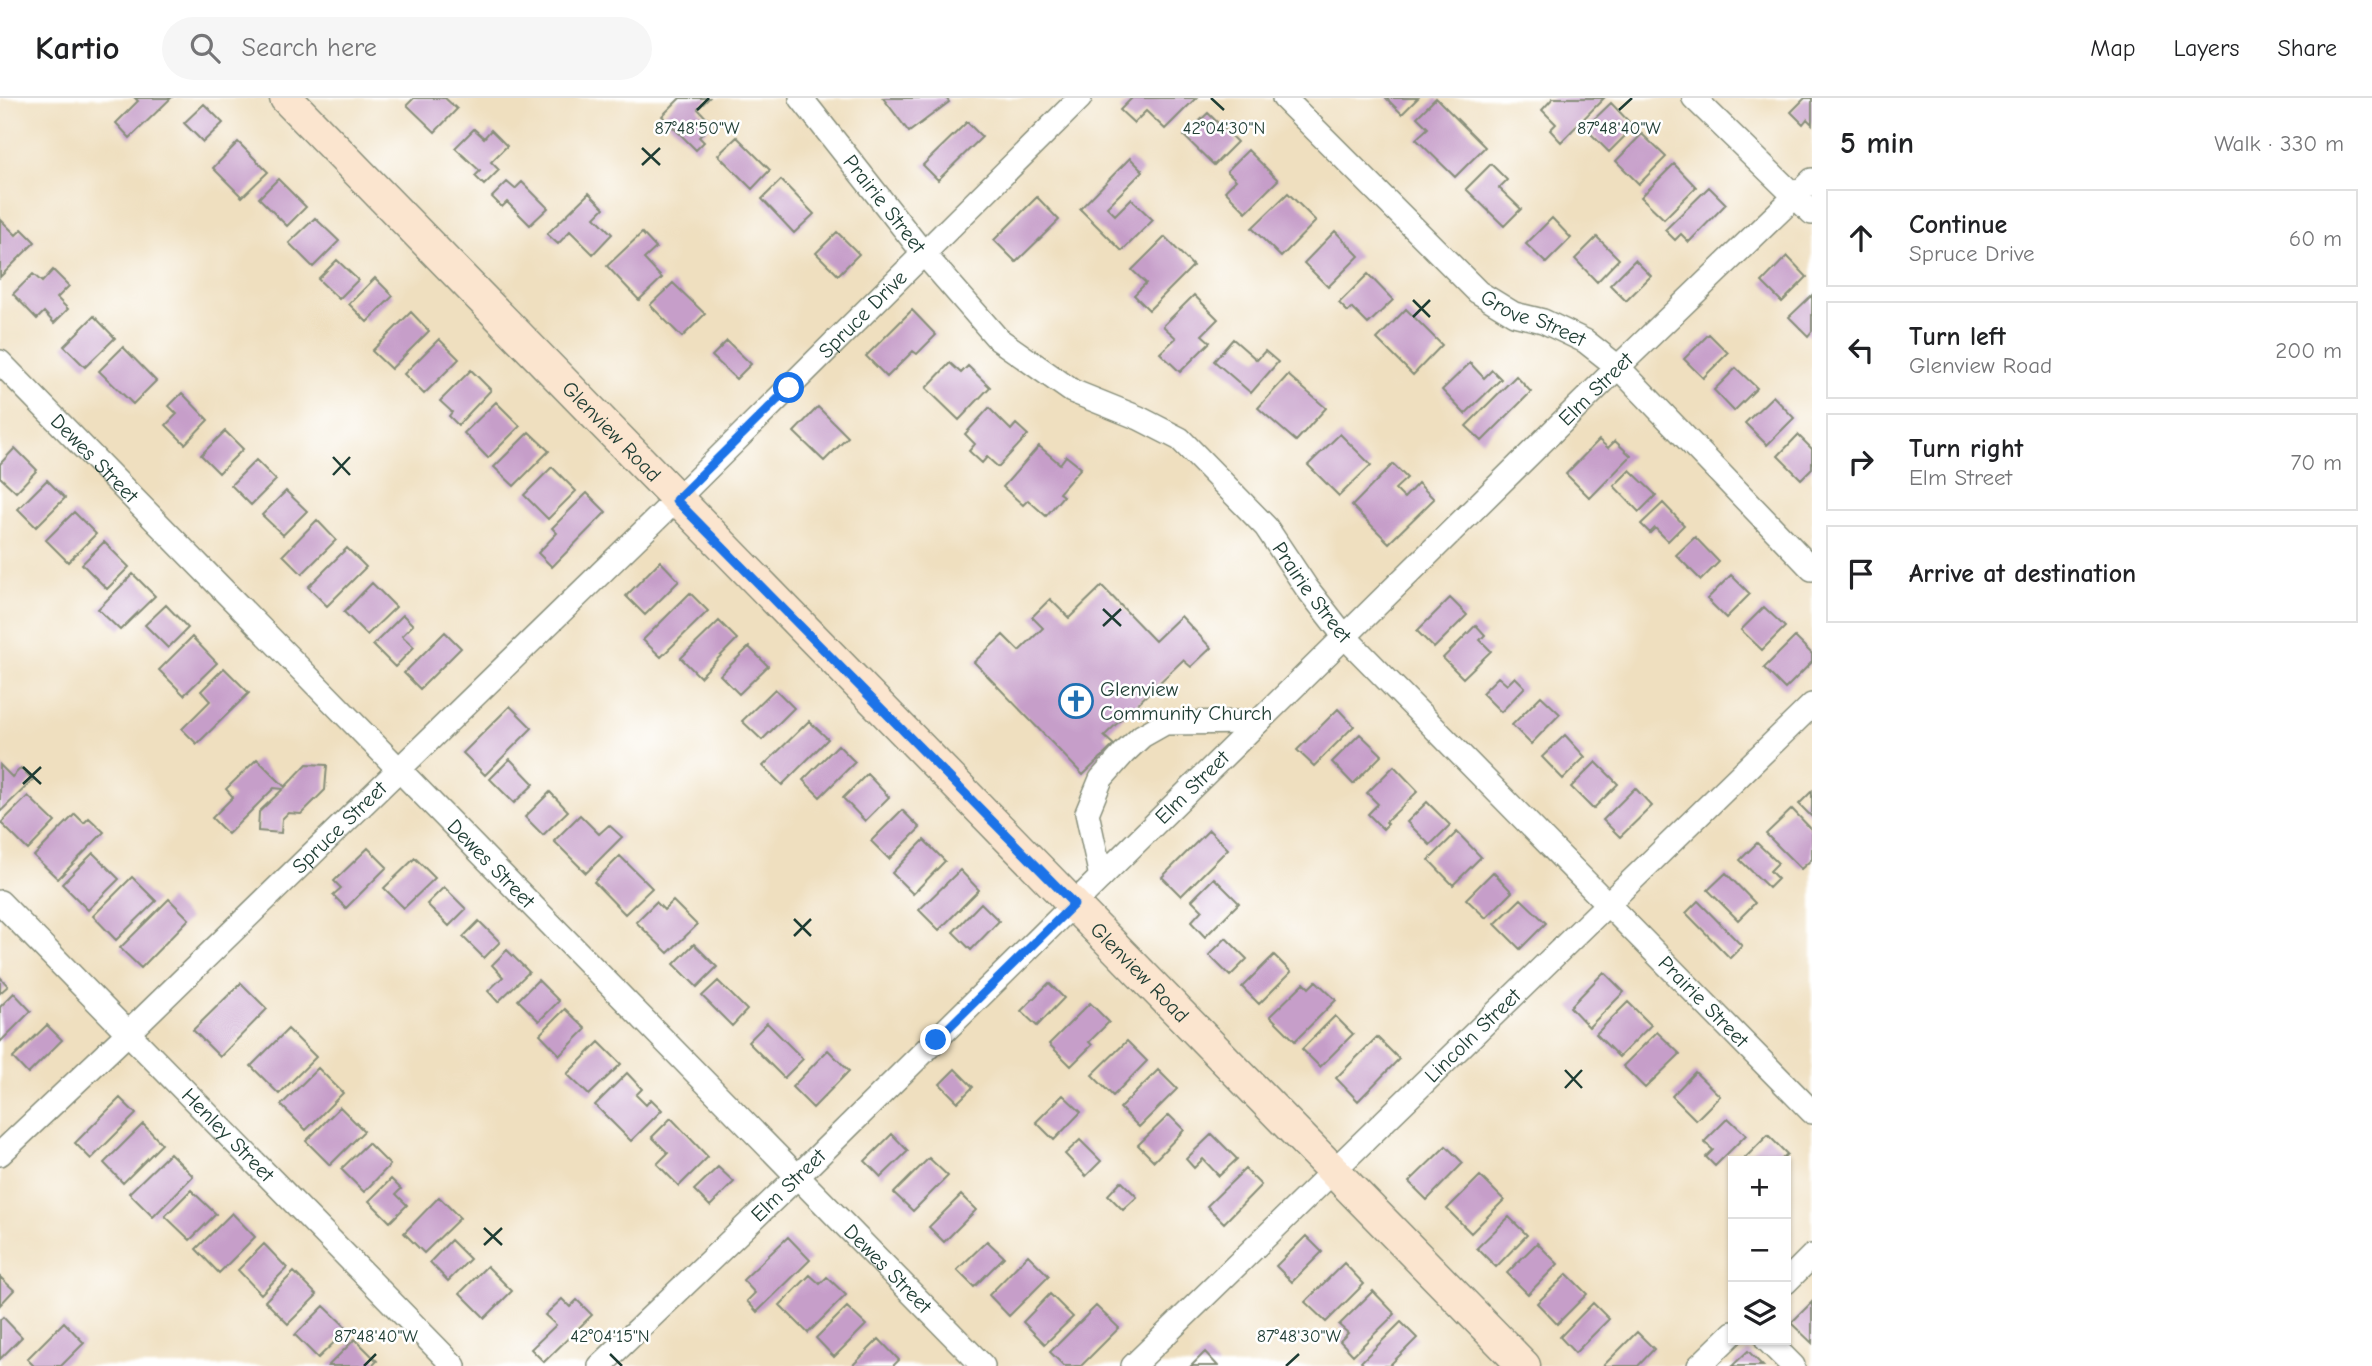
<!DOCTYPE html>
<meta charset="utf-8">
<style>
:root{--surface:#fff;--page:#f6f6f6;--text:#202124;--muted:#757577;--line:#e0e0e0}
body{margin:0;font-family:"Comic Neue",sans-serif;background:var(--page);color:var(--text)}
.controls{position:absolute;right:21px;bottom:21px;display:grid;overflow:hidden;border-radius:0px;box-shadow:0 2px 5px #0004}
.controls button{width:63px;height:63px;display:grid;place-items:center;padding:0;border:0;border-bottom:2px solid var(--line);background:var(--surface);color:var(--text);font:35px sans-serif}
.stop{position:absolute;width:21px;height:21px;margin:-16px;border:5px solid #1a73e8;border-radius:50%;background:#fff}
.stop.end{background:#1a73e8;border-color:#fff;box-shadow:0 2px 7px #0008}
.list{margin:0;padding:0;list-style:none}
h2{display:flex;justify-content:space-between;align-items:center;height:91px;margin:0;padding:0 28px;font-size:30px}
h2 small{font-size:23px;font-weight:400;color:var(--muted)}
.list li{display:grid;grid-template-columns:46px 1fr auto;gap:21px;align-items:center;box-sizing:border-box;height:98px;margin:0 14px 14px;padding:0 14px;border:2px solid var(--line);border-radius:0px}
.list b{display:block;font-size:26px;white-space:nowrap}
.list p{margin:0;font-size:23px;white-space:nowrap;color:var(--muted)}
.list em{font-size:23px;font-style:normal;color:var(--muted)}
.icon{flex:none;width:38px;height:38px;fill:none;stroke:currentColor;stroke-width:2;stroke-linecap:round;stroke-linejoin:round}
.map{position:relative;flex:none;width:1812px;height:1268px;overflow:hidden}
header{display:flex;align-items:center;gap:42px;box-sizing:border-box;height:98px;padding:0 35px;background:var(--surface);border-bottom:2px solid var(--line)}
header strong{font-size:33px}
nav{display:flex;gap:38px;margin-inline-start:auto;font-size:24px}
.search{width:490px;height:63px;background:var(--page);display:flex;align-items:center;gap:18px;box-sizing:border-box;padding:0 24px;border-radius:38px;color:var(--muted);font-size:26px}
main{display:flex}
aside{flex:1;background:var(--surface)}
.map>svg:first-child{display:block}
</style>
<header>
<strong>Kartio</strong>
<div class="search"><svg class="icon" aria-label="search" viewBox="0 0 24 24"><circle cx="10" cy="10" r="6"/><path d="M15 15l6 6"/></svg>Search here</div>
<nav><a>Map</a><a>Layers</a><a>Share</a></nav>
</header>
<main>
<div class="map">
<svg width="1812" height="1268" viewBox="0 0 1812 1268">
<rect width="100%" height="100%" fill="#fff"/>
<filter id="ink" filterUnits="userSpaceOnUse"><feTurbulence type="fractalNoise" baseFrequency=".0143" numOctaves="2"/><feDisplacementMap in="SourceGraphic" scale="14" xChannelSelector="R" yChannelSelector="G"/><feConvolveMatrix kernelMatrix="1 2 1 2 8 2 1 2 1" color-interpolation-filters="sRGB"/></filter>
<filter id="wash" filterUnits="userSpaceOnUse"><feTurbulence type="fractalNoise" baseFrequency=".00686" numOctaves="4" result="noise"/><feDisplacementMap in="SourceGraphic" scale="28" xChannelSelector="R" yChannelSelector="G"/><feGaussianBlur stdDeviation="1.57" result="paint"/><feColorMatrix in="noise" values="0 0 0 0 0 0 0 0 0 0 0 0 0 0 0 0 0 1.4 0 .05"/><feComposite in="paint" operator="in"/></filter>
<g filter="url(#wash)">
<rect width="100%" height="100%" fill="#efdfbf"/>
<g id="blocks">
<path fill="#c69ec9" d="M135 0H171L130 40 116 25 138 3Z
M414 0H445L457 11 435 34 407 7Z
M680 0H709L698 11 712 26 699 39 704 44 696 52 662 18Z
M883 0H946L949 4 909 34Z
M1132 0H1196L1165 31 1146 13 1134 25 1120 12Z
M1386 0H1418L1402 16Z
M1436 0 1485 49 1455 79 1416 41 1428 30 1417 19Z
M1553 0H1604L1561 44 1550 32 1556 26 1542 12Z
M1805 0H1812V26L1807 21 1803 26 1791 14Z
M1611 5 1634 29 1609 54 1585 30Z
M204 6 223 25 203 44 184 25Z
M1208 15 1237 44 1214 67 1184 38Z
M967 24 982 39 938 82 923 67Z
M474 31 484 40 491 32 507 48 491 64 499 72 484 87 475 78 480 73 455 50Z
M1642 36 1666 59 1639 86 1616 63Z
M737 39 770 72 752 91 718 57Z
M238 44 268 74 242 99 213 70Z
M1248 52 1278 82 1246 114 1225 93 1236 82 1227 73Z
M1130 60 1143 73 1107 109 1115 117 1131 101 1153 122 1122 153 1080 111Z
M1491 66 1507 82 1499 90 1521 111 1504 128 1466 91Z
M1674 66 1696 89 1664 121 1641 99Z
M278 81 306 109 287 128 259 100Z
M781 82 814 116 794 135 762 101Z
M507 84 515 91 522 84 548 110 530 127 507 104 502 109 492 99Z
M1709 89 1726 106 1689 144 1681 136 1675 142 1665 132Z
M589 95 604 110 595 119 612 136 593 156 570 133 558 146 547 136Z
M1288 95 1316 123 1281 159 1252 130Z
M1037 99 1059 122 1016 164 994 142Z
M315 120 339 143 313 169 289 145Z
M1552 120 1571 140 1546 165 1526 146Z
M0 121 16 137 22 131 35 144 0 179Z
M1335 133 1359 158 1328 189 1304 165Z
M837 134 859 156 838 177 816 155Z
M642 135 656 150 644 161 662 180 639 202 607 168Z
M1165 139 1193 168 1149 212 1134 197 1146 185 1132 172Z
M1597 139 1619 161 1597 184 1575 161Z
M1787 158 1807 179 1782 204 1762 184Z
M337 162 358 182 339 201 318 181Z
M1635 162 1651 178 1626 203 1610 187Z
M53 172 69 188 57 200 68 211 54 225 44 214 37 221 13 196 33 176 42 184Z
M1368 176 1393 202 1368 226 1352 210 1348 214 1339 205Z
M375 180 393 198 367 224 349 206Z
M673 185 705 216 682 239 650 207Z
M1194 197 1218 221 1202 237 1210 244 1180 274 1160 255 1176 240 1163 228Z
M1812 197V233L1808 238 1789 219Z
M1406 211 1442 247 1413 277 1377 241Z
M912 212 936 237 917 256 913 253 887 279 866 258Z
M411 214 429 233 391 271 372 253Z
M94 218 115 240 85 269 64 248Z
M1709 236 1728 255 1703 280 1684 261Z
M439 241 459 261 424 296 404 276Z
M1233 241 1257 262 1265 253 1278 264 1251 295 1214 263Z
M727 243 751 266 736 281 712 258Z
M123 249 156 283 133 306 99 273Z
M950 265 961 275 968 268 990 289 959 322 926 290Z
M1470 265 1484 280 1492 272 1501 281 1465 316 1442 292Z
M1736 270 1757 290 1734 313 1714 292Z
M471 272 491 292 458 327 449 318 452 314 440 303Z
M1288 277 1326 310 1296 343 1258 310Z
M1516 278 1531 294 1482 343 1466 328Z
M182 295 208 322 185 346 166 327 177 316 169 308Z
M1773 298 1794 320 1767 347 1745 325Z
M496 304 520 328 488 360 464 335Z
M818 309 848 339 824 363 794 334Z
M989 310 1011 332 1016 326 1028 337 998 369 987 359 982 365 969 353 975 346 965 336Z
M225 333 243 351 219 375 201 357Z
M529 334 549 353 514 388 494 369Z
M1340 336 1371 367 1339 398 1308 367Z
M1798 337 1812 351V370L1801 381 1778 358Z
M1599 342 1608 350 1615 343 1631 358 1590 400 1566 376Z
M1039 348 1060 366 1066 358 1081 370 1059 395 1063 398 1046 418 1028 402 1023 407 1003 389Z
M15 350 37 372 16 394 0 379V366Z
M256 362 276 382 251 407 231 387Z
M1393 366 1407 380 1395 391 1404 400 1418 385 1434 401 1389 445 1352 408Z
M552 369 576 393 548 421 524 397Z
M1630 372 1656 397 1639 414 1614 388Z
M47 382 65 400 36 429 18 411Z
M286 393 307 413 283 437 262 417Z
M587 395 606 414 552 469 538 455 557 435 552 430Z
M1663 405 1684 427 1668 443 1655 430 1650 435 1641 426Z
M74 414 96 436 68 464 46 442Z
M317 422 336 442 302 476 283 457Z
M1695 439 1719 464 1701 482 1676 457Z
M104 444 129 469 107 491 82 466Z
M347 450 366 469 327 508 308 489Z
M660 463 679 483 645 517 626 498Z
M133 476 155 498 120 532 98 511Z
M1731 477 1750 496 1726 520 1707 501Z
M372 485 396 509 367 537 344 514Z
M1102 488 1155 543 1181 518 1211 550 1191 569 1183 562 1104 638 1114 647 1083 677 974 564 1003 537 1019 553 1043 530 1032 519 1050 501 1069 520Z
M690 495 708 513 661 559 643 542Z
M1450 500 1467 517 1434 550 1417 533Z
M166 507 188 530 168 550 145 527Z
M1764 509 1785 529 1762 552 1741 532Z
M403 517 413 527 402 538 414 549 395 569 373 547Z
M719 523 737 541 700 579 681 560Z
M1476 527 1485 537 1480 542 1491 553 1463 580 1443 560Z
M445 534 461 550 420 591 404 575Z
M192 539 217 565 184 597 159 572Z
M1795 539 1812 556V564L1785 591 1764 570Z
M749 549 768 568 739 596 720 577Z
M224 570 249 595 197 646 182 631 210 603 201 593Z
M1498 579 1507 587 1515 579 1525 589 1501 614 1482 595Z
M775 591 794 610 762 642 742 623Z
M1541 598 1560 616 1531 646 1512 627Z
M510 608 532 630 485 677 463 655Z
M1338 611 1354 628 1314 668 1297 652Z
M809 623 828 641 782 687 763 668Z
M1360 636 1382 657 1353 686 1332 664Z
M1565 637 1585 659 1563 681 1542 659Z
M838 647 855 664 820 699 803 682Z
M257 661 285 689 307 666 327 667 325 692 301 716 288 715 282 721 281 735 258 733 259 714 283 691 274 690 228 736 212 720 233 699 226 691Z
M510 661 534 686 514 705 490 681Z
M1596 664 1618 686 1593 711 1571 689Z
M0 667 12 679 21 670 33 682 0 714Z
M1394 668 1418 693 1386 724 1388 726 1383 731 1368 716 1378 706 1367 695Z
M867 676 889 699 865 723 843 700Z
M1635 690 1652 708 1620 739 1603 722Z
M1812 693V719L1799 706Z
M550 694 568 713 543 737 525 719Z
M28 698 55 724 28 752 1 725Z
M1427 704 1450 727 1430 747 1407 724Z
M1792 711 1812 732V761L1801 771 1766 736Z
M902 712 920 730 889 761 871 743Z
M75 716 84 725 89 720 104 734 58 781 34 758Z
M580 717 599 736 609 727 622 739 586 775 554 743Z
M1209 732 1228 751 1181 798 1162 779Z
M1457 734 1481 759 1453 787 1429 762Z
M924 742 945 763 913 796 892 775Z
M1757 745 1778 765 1770 773 1778 781 1769 790 1740 762Z
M368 750 387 769 346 810 333 797 341 790 334 783Z
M93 755 119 781 88 812 62 786Z
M620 758 652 790 625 816 594 784Z
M415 760 435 780 404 810 384 790Z
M960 772 979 792 939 832 919 812Z
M1493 774 1512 794 1486 820 1466 801Z
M1726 775 1755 805 1738 822 1708 792Z
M132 779 156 803 116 842 93 818Z
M1214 780 1239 805 1205 839 1191 824 1202 812 1192 802Z
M444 789 466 811 449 828 427 806Z
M169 801 189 821 141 870 120 850Z
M1521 801 1546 825 1520 851 1495 826Z
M673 803 697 827 668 855 636 824 656 804 664 812Z
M1698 803 1742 848 1730 860 1686 815Z
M981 805 999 823 971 852 953 834Z
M479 823 500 844 484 860 463 839Z
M1226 840 1247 861 1230 878 1209 857Z
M694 846 717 869 697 889 674 866Z
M507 852 529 874 498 904 488 893 503 879 492 867Z
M1274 857 1291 874 1259 906 1242 889Z
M1604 874 1624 894 1589 929 1570 909Z
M0 879 8 888 0 895Z
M538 882 559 903 539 923 518 902Z
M718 883 747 912 732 928 702 898Z
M1316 883 1336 902 1295 943 1270 918 1304 885 1309 890Z
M241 885 267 911 220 959 193 932Z
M1049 885 1064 900 1037 928 1021 913Z
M14 895 31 913 0 944V909Z
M1628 904 1651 927 1619 959 1596 936Z
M1090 905 1109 924 1089 944 1092 947 1071 968 1049 946Z
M565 911 586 931 560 957 540 936Z
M1335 918 1353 936 1320 969 1302 951Z
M767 925 803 961 784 980 748 944Z
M47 927 62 942 28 976 13 960Z
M288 931 316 959 279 996 251 968Z
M1657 934 1680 956 1645 990 1623 968Z
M1377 939 1399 961 1358 1003 1336 980Z
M1127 943 1147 963 1113 998 1092 977Z
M599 944 621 966 589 997 567 976Z
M828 952 849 973 813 1010 792 989Z
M318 970 343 995 306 1032 281 1007Z
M955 971 973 989 958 1004 940 986Z
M1158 972 1177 991 1139 1029 1120 1010Z
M1695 974 1720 998 1696 1022 1672 998Z
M627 975 642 991 636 997 646 1007 651 1001 662 1012 631 1043 595 1007Z
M1063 997 1081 1014 1054 1042 1036 1024Z
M120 1000 136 1016 91 1061 75 1045Z
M340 1009 364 1033 330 1067 306 1043Z
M1169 1017 1184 1032 1154 1063 1138 1047Z
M671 1020 708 1059 679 1088 657 1066 668 1055 652 1039Z
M1728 1020 1746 1037 1715 1068 1706 1059 1713 1052 1704 1044Z
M143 1026 162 1046 123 1085 104 1065Z
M892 1036 908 1053 881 1079 865 1063Z
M1212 1036 1237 1061 1219 1078 1203 1061 1194 1070 1186 1061Z
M1768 1037 1787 1056 1780 1063H1742Z
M1080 1042 1101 1063 1086 1078 1065 1056Z
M368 1045 390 1067 364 1094 341 1071Z
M1446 1048 1463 1065 1427 1102 1409 1084Z
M170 1055 193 1078 153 1119 129 1095Z
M929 1060 948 1078 913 1113 894 1095Z
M718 1069 734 1084 710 1108 694 1092Z
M1245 1071 1261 1087 1224 1125 1207 1108Z
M1480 1078 1504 1102 1471 1135 1447 1111Z
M391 1081 401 1091 396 1096 407 1107 390 1124 369 1103Z
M1121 1083 1137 1099 1123 1112 1108 1097Z
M191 1092 216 1116 190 1142 165 1118Z
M961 1097 976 1112 944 1144 929 1129Z
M439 1099 460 1120 424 1155 404 1135Z
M232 1115 255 1139 219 1175 196 1151Z
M1509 1119 1527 1137 1496 1169 1477 1150Z
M1306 1138 1322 1154 1292 1184 1276 1168Z
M788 1139 810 1162 757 1214 747 1203 755 1195 743 1182Z
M451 1142 470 1161 448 1183 430 1164Z
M987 1143 1004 1159 974 1189 957 1172Z
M1537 1145 1558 1166 1528 1196 1507 1175Z
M264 1146 287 1170 261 1196 238 1172Z
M1028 1157 1049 1178 1009 1218 989 1197Z
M1344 1165 1364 1186 1326 1224 1305 1204Z
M487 1168 512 1193 485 1220 460 1195Z
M294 1174 317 1197 288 1226 265 1203Z
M1567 1176 1587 1196 1557 1226 1537 1205Z
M810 1177 820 1186 827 1179 846 1197 808 1235 780 1207Z
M0 1179 14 1192 0 1207Z
M1373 1193 1395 1216 1353 1257 1340 1243 1348 1235 1339 1227Z
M1050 1196 1073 1219 1045 1246 1023 1224Z
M562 1201 570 1209 577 1202 592 1217 544 1264 531 1251 556 1227 545 1217Z
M1812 1204V1245L1791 1225Z
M1593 1205 1609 1221 1575 1255 1560 1239Z
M324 1208 348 1231 318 1260 295 1237Z
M1096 1208 1119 1230 1081 1268H1064L1050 1254Z
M847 1209 866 1227 834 1259 816 1240Z
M3 1219 22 1239 0 1261V1222Z
M64 1224 84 1245 61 1268H34L27 1261Z
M1401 1224 1417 1240 1389 1268H1365L1361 1264Z
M1637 1234 1654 1251 1638 1268H1603Z
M355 1241 377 1263 372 1268H328Z
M879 1241 899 1262 893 1268H852Z
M1748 1253 1763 1268H1732Z
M1205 1254 1218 1268H1191Z"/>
</g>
</g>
<g filter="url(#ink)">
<use href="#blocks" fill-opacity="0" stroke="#878e7a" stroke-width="2"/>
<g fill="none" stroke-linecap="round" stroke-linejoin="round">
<g stroke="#878e7a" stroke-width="26">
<g id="minor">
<path id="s1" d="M801 0 924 156 998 241 1072 293 1139 320 1180 341 1266 429 1306 489 1345 539 1812 1014"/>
<path id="s2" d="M1284 0 1478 194 1514 216 1543 223 1585 243 1618 269 1812 471"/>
<path d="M1694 0 1812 115"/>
<path id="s3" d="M0 264 983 1268"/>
<path d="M1101 779 1087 715 1101 681 1124 655 1142 638 1165 625 1258 624"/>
<path id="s4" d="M0 804 454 1268"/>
<path id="s5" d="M0 1056 128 935 676 402 1080 0"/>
<path d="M1786 1184 1812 1158"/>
<path d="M1767 1242 1793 1268"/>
<path id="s6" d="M600 1268 798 1078 1618 269 1812 82"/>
<path id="s7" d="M1133 1268 1812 607"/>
<path d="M1699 1268 1733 1235"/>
</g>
</g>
<g stroke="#878e7a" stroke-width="35">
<g id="secondary">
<path id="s8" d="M286 0 1524 1268"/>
</g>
</g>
<use href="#minor" stroke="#fff" stroke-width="23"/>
<use href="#secondary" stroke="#fbe5cf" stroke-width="32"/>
</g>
</g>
<g fill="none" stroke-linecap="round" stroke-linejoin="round" filter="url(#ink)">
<path stroke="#1a73e8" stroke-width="9" d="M789 290 676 402 1074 806 936 942"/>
</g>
<path fill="none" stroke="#1f3d34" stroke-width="2.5" d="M1211 0 1224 12M697 12 709 0M1619 12 1632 0M642 50 660 67M642 67 660 50M1413 202 1430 219M1413 219 1430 202M333 359 350 377M333 377 350 359M1103 511 1121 528M1103 528 1121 511M23 669 41 686M23 686 41 669M794 821 811 838M794 838 811 821M1565 972 1582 990M1565 990 1582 972M484 1130 502 1147M484 1147 502 1130M610 1256 622 1268M364 1268 376 1256M1286 1268 1299 1256"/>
<defs>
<g id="church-ring" transform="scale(1.75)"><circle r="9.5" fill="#fff" stroke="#1f6fb2" stroke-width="1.5"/><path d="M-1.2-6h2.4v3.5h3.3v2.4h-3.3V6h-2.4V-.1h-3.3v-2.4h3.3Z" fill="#1f6fb2"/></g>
</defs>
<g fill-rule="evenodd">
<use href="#church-ring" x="1076" y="603"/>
</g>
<g text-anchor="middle" stroke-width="5" stroke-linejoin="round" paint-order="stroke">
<g font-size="21" fill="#1f3d34" stroke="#fff">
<text dy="7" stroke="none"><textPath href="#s1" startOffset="135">Prairie Street</textPath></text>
<text dy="7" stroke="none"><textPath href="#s5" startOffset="1204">Spruce Drive</textPath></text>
<text dy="7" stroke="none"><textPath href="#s2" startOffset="336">Grove Street</textPath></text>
<text dy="7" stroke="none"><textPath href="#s6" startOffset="1395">Elm Street</textPath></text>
<text dy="7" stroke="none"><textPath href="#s8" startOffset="466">Glenview Road</textPath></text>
<text dy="7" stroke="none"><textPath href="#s3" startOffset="135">Dewes Street</textPath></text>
<text dy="7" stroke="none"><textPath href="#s1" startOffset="723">Prairie Street</textPath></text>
<text dy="7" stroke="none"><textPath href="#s6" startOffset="828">Elm Street</textPath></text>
<text dy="7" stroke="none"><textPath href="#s5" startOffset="471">Spruce Street</textPath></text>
<text dy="7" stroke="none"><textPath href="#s3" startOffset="702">Dewes Street</textPath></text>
<text dy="7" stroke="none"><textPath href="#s8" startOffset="1222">Glenview Road</textPath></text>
<text dy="7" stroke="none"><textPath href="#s1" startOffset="1290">Prairie Street</textPath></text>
<text dy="7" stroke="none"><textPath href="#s7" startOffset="474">Lincoln Street</textPath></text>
<text dy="7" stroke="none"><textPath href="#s4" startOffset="326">Henley Street</textPath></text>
<text dy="7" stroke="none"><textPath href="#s6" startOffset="261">Elm Street</textPath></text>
<text dy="7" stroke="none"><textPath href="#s3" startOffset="1269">Dewes Street</textPath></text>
</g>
<g font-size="21" fill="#1f3d34" stroke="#fff" text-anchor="start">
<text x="1100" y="598">Glenview<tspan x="1100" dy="24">Community Church</tspan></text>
</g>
</g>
<g font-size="18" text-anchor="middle" fill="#1f3d34" stroke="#fff" stroke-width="5" stroke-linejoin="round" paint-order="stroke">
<text x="697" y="36">87°48'50"W</text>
<text x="1224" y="36">42°04'30"N</text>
<text x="1619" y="36">87°48'40"W</text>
<text x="376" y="1244">87°48'40"W</text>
<text x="610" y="1244">42°04'15"N</text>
<text x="1299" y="1244">87°48'30"W</text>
</g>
</svg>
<div class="controls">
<button>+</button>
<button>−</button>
<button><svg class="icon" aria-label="layers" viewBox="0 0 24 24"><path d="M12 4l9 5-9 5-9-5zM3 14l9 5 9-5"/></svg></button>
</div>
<div class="stop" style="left:789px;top:290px"></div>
<div class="stop end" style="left:936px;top:942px"></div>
</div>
<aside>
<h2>5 min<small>Walk · 330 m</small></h2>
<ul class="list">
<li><svg class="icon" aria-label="ahead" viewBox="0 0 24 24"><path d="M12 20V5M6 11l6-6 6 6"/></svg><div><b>Continue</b><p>Spruce Drive</p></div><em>60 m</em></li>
<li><svg class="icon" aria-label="left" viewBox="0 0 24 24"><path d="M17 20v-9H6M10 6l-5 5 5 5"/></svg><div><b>Turn left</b><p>Glenview Road</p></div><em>200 m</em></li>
<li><svg class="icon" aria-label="right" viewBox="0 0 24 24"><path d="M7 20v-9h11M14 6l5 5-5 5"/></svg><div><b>Turn right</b><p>Elm Street</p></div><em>70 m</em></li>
<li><svg class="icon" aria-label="arrive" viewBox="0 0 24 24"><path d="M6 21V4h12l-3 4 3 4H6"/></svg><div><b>Arrive at destination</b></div></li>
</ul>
</aside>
</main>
